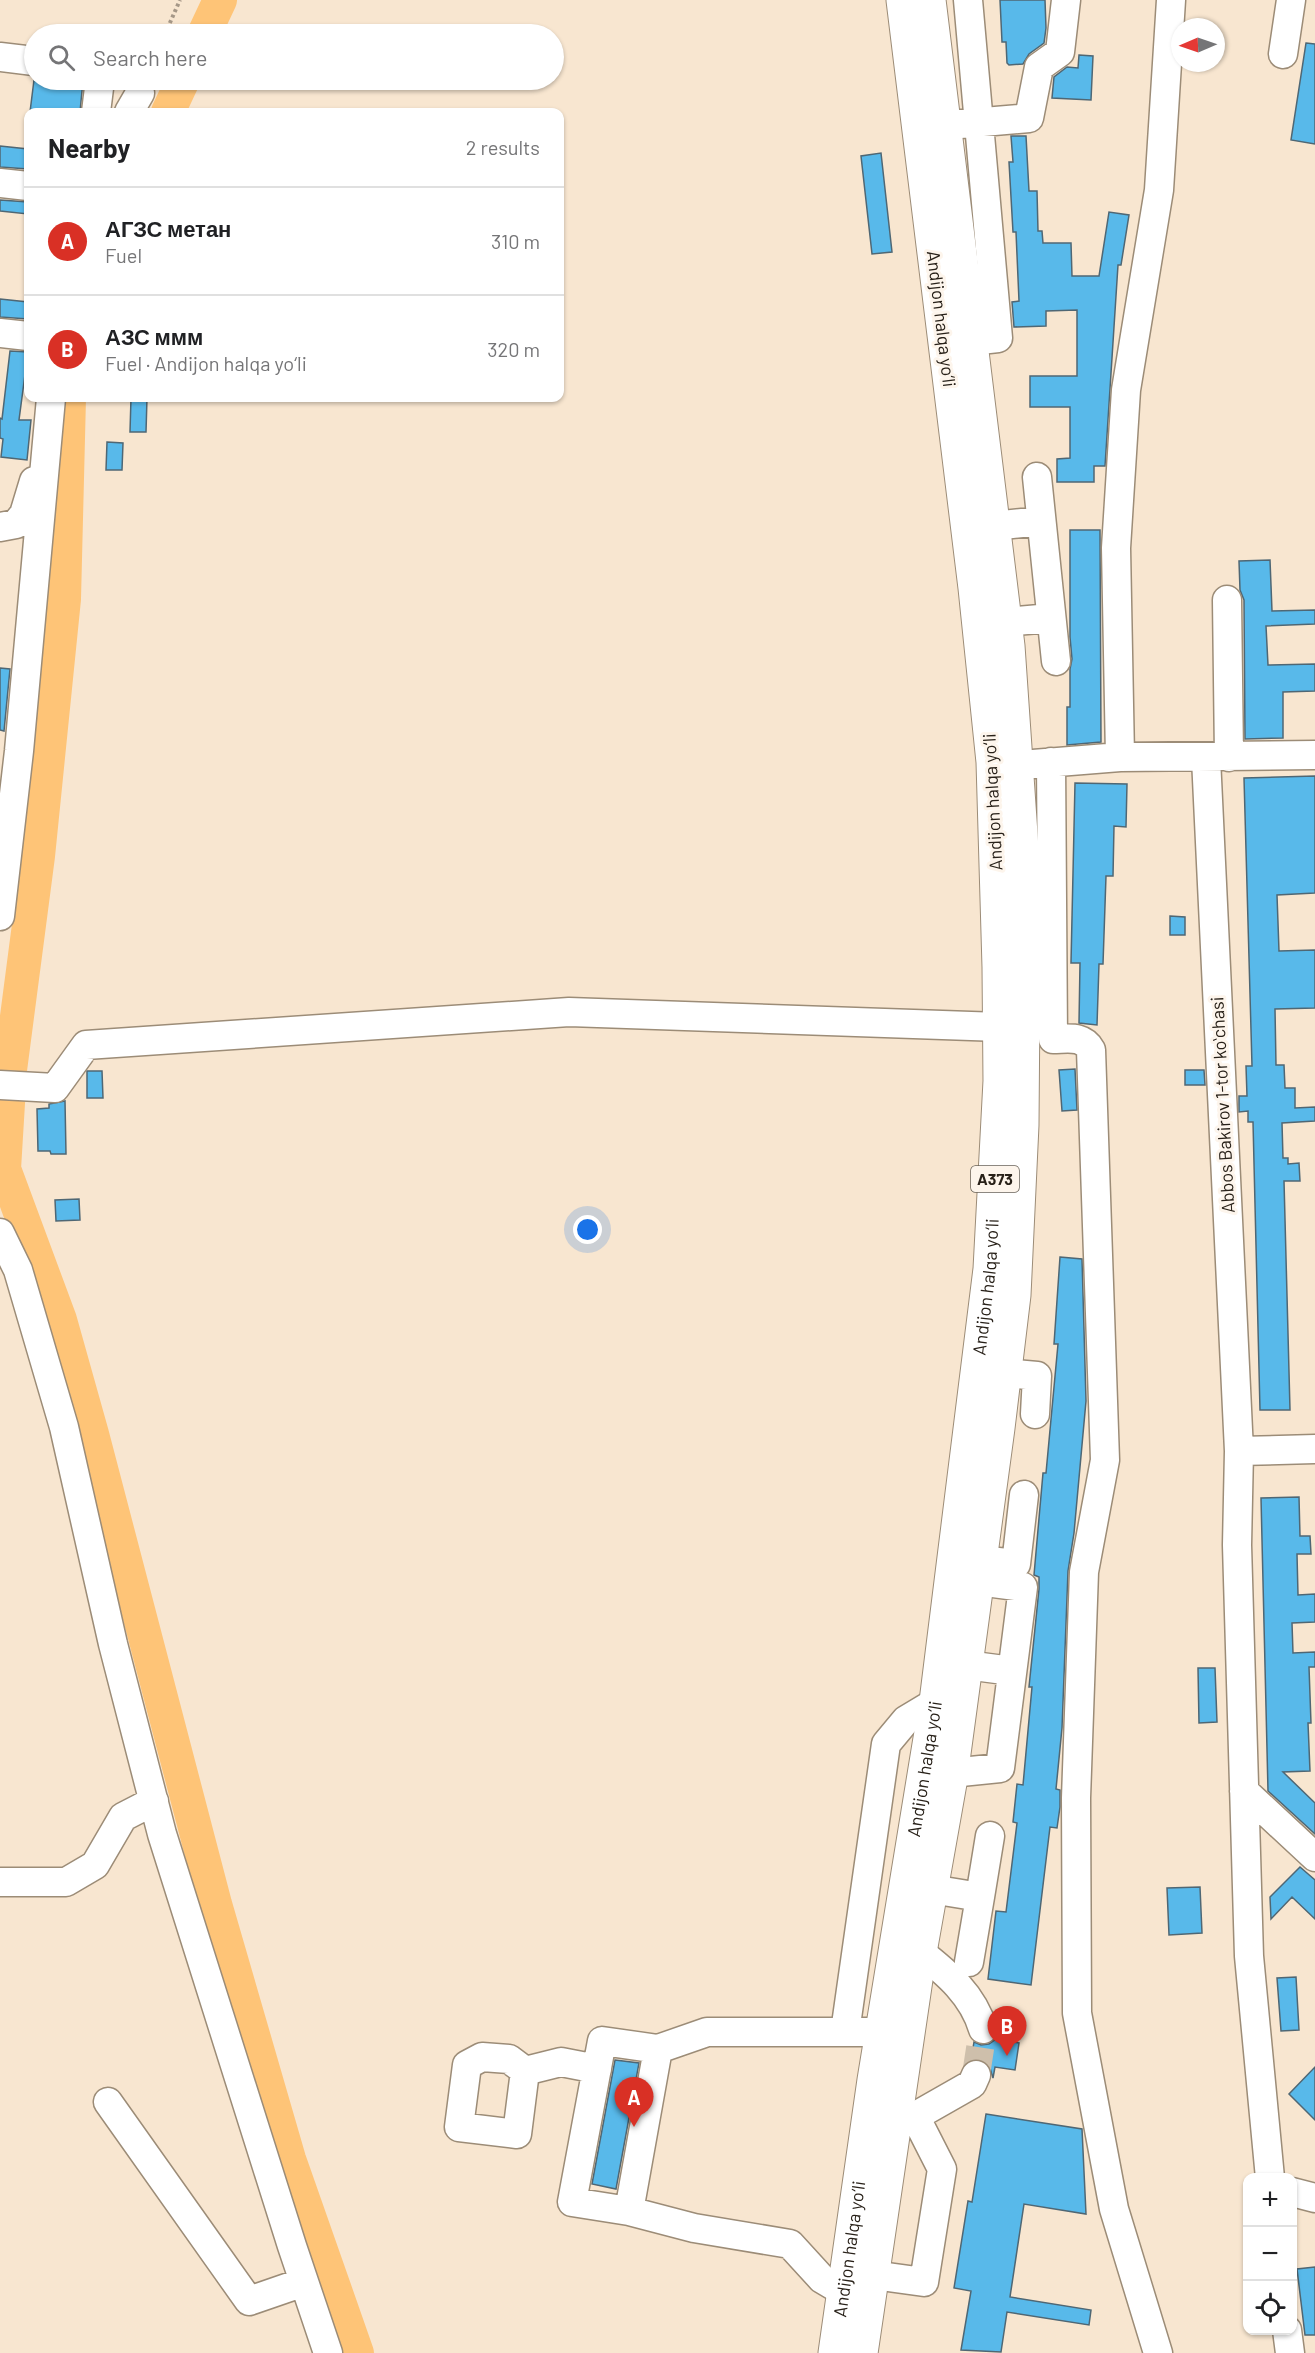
<!DOCTYPE html>
<meta charset="utf-8">
<style>
:root{--surface:#fff;--page:#f2f2f2;--text:#202124;--muted:#757577;--line:#e0e0e0;--accent:#d93025}
body{margin:0;font-family:Barlow,sans-serif;background:var(--page);color:var(--text)}
.controls{position:absolute;right:18px;bottom:18px;display:grid;overflow:hidden;border-radius:12px;box-shadow:0 2px 4px #0004}
.controls button{width:54px;height:54px;display:grid;place-items:center;padding:0;border:0;border-bottom:2px solid var(--line);background:var(--surface);color:var(--text);font:30px sans-serif}
.compass{position:absolute;left:1171px;top:18px;width:54px;height:54px;border-radius:50%;background:var(--surface);box-shadow:0 2px 4px #0004;rotate:268deg}
.you{position:absolute;left:588px;top:1230px;width:21px;height:21px;margin:-15px;border:4px solid #fff;border-radius:50%;background:#1a73e8;box-shadow:0 0 0 9px #1a73e833}
.badge{display:grid;place-items:center;width:39px;height:39px;border-radius:50%;background:var(--accent);color:#fff;font-size:20px;font-weight:700}
.pin{position:absolute;translate:-50% -50px;filter:drop-shadow(0 2px 3px #0008)}
.pin::after{content:'';position:absolute;top:32px;width:21px;height:18px;background:inherit;clip-path:polygon(0 0,100% 0,50% 100%)}
.list{margin:0;padding:0;list-style:none}
h2{display:flex;justify-content:space-between;align-items:center;height:78px;margin:0;padding:0 24px;font-size:26px}
h2 small{font-size:20px;font-weight:400;color:var(--muted)}
.list li{display:grid;grid-template-columns:39px 1fr auto;gap:18px;align-items:center;box-sizing:border-box;height:108px;padding:0 24px;border-top:2px solid var(--line)}
.list b{display:block;font-size:22px;white-space:nowrap}
.list p{margin:0;font-size:20px;white-space:nowrap;color:var(--muted)}
.list em{font-size:20px;font-style:normal;color:var(--muted)}
.icon{flex:none;width:33px;height:33px;fill:none;stroke:currentColor;stroke-width:2;stroke-linecap:round;stroke-linejoin:round}
.map{position:relative;flex:none;width:1315px;height:2353px;overflow:hidden}
.search{position:absolute;background:var(--surface);box-shadow:0 2px 4px #0004;left:24px;top:24px;width:540px;height:66px;display:flex;align-items:center;gap:15px;box-sizing:border-box;padding:0 21px;border-radius:33px;color:var(--muted);font-size:22px}
.panel{position:absolute;background:var(--surface);box-shadow:0 2px 4px #0004;left:24px;top:108px;width:540px;height:294px;border-radius:12px}
.map>svg:first-child{display:block}
</style>
<div class="map">
<svg width="1315" height="2353" viewBox="0 0 1315 2353">
<rect width="100%" height="100%" fill="#f8e6d0"/>
<g fill="none" stroke-linecap="round" stroke-linejoin="round">
<path stroke="#fec477" stroke-width="34" d="M204 34 220 0
M168 112 183 80
M69 398 64 599 38 856 10 1070 4 1169 60 1320 92 1434 215 1904 289 2159 357 2353"/>
</g>
<path fill="#58b9ea" stroke="#4f6774" stroke-width="1.5" d="M1000 0H1045L1046 28 1044 43 1029 54 1023 64 1009 65 1007 63 1006 42H1002Z
M1306 43 1315 44V144L1291 140Z
M1079 55 1093 56 1091 100 1052 98 1054 77 1067 67 1078 68Z
M34 80H83L80 112H30Z
M1011 136H1026L1029 191H1037L1038 231H1042L1043 243H1071L1072 276H1099L1109 212 1129 215 1121 265H1118L1105 466H1094V482H1057V459L1070 458V407H1030V376H1077V310L1046 311V326L1014 327 1012 302 1019 301 1016 232H1013L1009 162H1013Z
M0 146 28 149V169L0 167Z
M881 153 892 252 872 254 861 156Z
M0 200 28 202V214L0 211Z
M0 299 28 302V319L0 317Z
M10 351 28 352 19 420H31L27 460 1 457 3 439 0 438V418L2 419Z
M131 398H147L146 432H130Z
M107 442 123 443 122 470H106Z
M1070 530H1100L1101 742 1067 745V707H1070V669L1072 659 1070 637Z
M1270 560 1272 611 1315 610V624L1266 626 1268 665 1315 664V691L1283 692V738L1245 739 1244 600 1240 590 1239 561Z
M0 668 10 669 4 731 0 730Z
M1315 776V893L1277 895 1279 951 1315 950V1008L1275 1009 1276 1065H1284L1285 1088H1295V1108L1315 1107V1121L1282 1123 1283 1158H1288V1164L1299 1163 1300 1181H1284L1290 1410H1260L1253 1122H1248V1111L1239 1112V1096H1247L1246 1066H1252L1244 778Z
M1075 783 1127 784 1126 827 1114 826 1113 876H1106L1103 964H1099L1097 1025 1079 1023 1080 963H1071Z
M1170 916 1185 917V935H1170Z
M1075 1069 1077 1110 1062 1111 1059 1070Z
M1185 1070H1204L1205 1085H1185Z
M87 1071H102L103 1098H87Z
M65 1101 66 1154H51L50 1151H38L37 1109 49 1108V1104Z
M79 1199 80 1220 56 1221 55 1200Z
M1060 1257 1082 1259 1086 1401 1074 1533 1068 1571 1062 1728 1056 1789 1060 1790V1807L1057 1828 1050 1827 1031 1985 988 1979 996 1911 1006 1912 1017 1823 1013 1822 1017 1784 1023 1785 1032 1687H1029L1039 1589V1577L1034 1575 1043 1473H1046L1058 1344H1054Z
M1299 1497 1300 1536H1310L1311 1554H1297L1298 1595 1315 1594V1622L1292 1623 1293 1653 1315 1652V1667H1309L1311 1723H1308L1310 1771 1283 1772 1315 1803V1834L1268 1791 1261 1498Z
M1198 1668H1215L1217 1722 1199 1723Z
M1300 1867 1315 1880V1919L1292 1897 1271 1919 1270 1897Z
M1200 1887 1202 1933 1169 1935 1167 1888Z
M1296 1977 1299 2030 1281 2031 1277 1978Z
M999 2032V2040L1019 2043 1015 2070 995 2067 993 2078 989 2065 982 2060H971L974 2042 981 2045 989 2044 996 2039Z
M615 2060 639 2063 616 2189 592 2184Z
M1315 2067V2120L1289 2094Z
M986 2114 1082 2129 1086 2214 1024 2204 1010 2297 1091 2310 1089 2325 1007 2312 1001 2352 961 2350 971 2291 954 2288 968 2201 972 2202Z
M1315 2267V2335H1305L1297 2269Z"/>
<g fill="none" stroke-linecap="round" stroke-linejoin="round">
<path stroke="#cebfab" stroke-width="28" stroke-dasharray="28 14" stroke-linecap="butt" d="M976 2075 983 2029"/>
<g stroke="#9c8c77" stroke-width="31">
<path id="minor" d="M968 0 998 338 971 341
M1283 54 1291 0
M0 57 34 61
M96 112 100 80
M129 112 140 93
M960 124 1029 118 1039 67 1060 52 1066 0
M0 183 28 186
M0 333 28 336
M1037 477 1056 661
M993 526 1041 521
M0 527 16 524 24 514 34 481
M1227 600 1229 757
M1005 622 1051 618
M1120 757 1116 548 1126 390 1159 190 1171 0
M1206 758 1239 1451 1237 1545 1249 1956 1270 2178
M1051 762 1053 1039C1068 1039 1083 1035 1091 1050L1105 1460 1084 1572 1076 1798 1077 2013 1114 2209 1158 2353
M1033 764 1120 757 1315 755
M0 916 19 751 51 398
M0 1085 55 1088 86 1045 569 1012 1000 1027
M0 1233 18 1270 64 1427 113 1644 162 1834 292 2246 328 2353
M1005 1373 1037 1376 1035 1414
M1239 1451 1315 1449
M980 1560 1016 1564 1024 1495
M966 1665 1012 1671
M951 1773 1000 1768 1023 1587 978 1581
M1244 1791 1315 1857
M0 1882H66L95 1865 123 1817 154 1801
M931 1889 980 1897 990 1836
M920 1952C947 1973 973 1995 983 2029
M969 1962 980 1897
M845 2032 886 1744 906 1720 936 1702
M482 2057 509 2059 525 2071 517 2134 459 2127 467 2065Z
M525 2071 561 2062 597 2069
M108 2102 249 2301 304 2282
M900 2125 972 2084 976 2075
M1292 2192 1315 2198
M629 2211 572 2202 602 2041 658 2049
M873 2275 924 2282 942 2169 915 2116
M844 2292 822 2279 790 2244 694 2228 629 2211 658 2049 707 2032H883
M1287 2330 1290 2353"/>
</g>
<g stroke="#9c8c77" stroke-width="35">
<g id="highway">
<path id="s1" d="M835 2353 874 2080 936 1702 990 1269 1000 1081 999 967 993 762 975 588 903 0"/>
<path d="M861 2353 920 1952 950 1783 998 1428 1014 1295 1022 1125 1024 878 1008 646 929 0"/>
</g>
</g>
<path stroke="#a59787" stroke-width="4" stroke-dasharray="3 3" stroke-linecap="butt" d="M165 34 180 0"/>
<use href="#minor" stroke="#fff" stroke-width="28"/>
<use href="#highway" stroke="#fff" stroke-width="33"/>
</g>
<g text-anchor="middle" stroke-width="6" stroke-linejoin="round" paint-order="stroke">
<rect fill="#fdf5ec" stroke="#686158" stroke-width="1.5" x="971" y="1166" width="48" height="26" rx="4.5"/>
<g font-size="16" font-weight="bold" fill="#282119">
<text x="995" y="1185">A373</text>
</g>
<g font-size="18" fill="#282119" stroke="#fdf5ec">
<text transform="translate(941 319) rotate(83)" y="6">Andijon halqa yo‘li</text>
<text transform="translate(993 802) rotate(-93)" y="6">Andijon halqa yo‘li</text>
<text transform="translate(1223 1105) rotate(-93)" y="6">Abbos Bakirov 1-tor koʻchasi</text>
<text dy="6" stroke="none"><textPath href="#s1" startOffset="1077">Andijon halqa yo‘li</textPath></text>
<text dy="6" stroke="none"><textPath href="#s1" startOffset="591">Andijon halqa yo‘li</textPath></text>
<text dy="6" stroke="none"><textPath href="#s1" startOffset="105">Andijon halqa yo‘li</textPath></text>
</g>
</g>
</svg>
<div class="controls">
<button>+</button>
<button>−</button>
<button><svg class="icon" aria-label="locate" viewBox="0 0 24 24"><circle cx="12" cy="12" r="6"/><path d="M12 2v4M12 18v4M2 12h4M18 12h4"/></svg></button>
</div>
<svg class="compass" viewBox="-18 -18 36 36"><path d="M0-13l5 13h-10z" fill="#e53935"/><path d="M0 13l5-13h-10z" fill="#757577"/></svg>
<div class="you"></div>
<div class="pin badge" style="left:634px;top:2127px">A</div>
<div class="pin badge" style="left:1007px;top:2056px">B</div>
<div class="search"><svg class="icon" aria-label="search" viewBox="0 0 24 24"><circle cx="10" cy="10" r="6"/><path d="M15 15l6 6"/></svg>Search here</div>
<section class="panel">
<h2>Nearby<small>2 results</small></h2>
<ul class="list">
<li><span class="badge">A</span><div><b>АГЗС метан</b><p>Fuel</p></div><em>310 m</em></li>
<li><span class="badge">B</span><div><b>АЗС ммм</b><p>Fuel · Andijon halqa yo‘li</p></div><em>320 m</em></li>
</ul>
</section>
</div>
